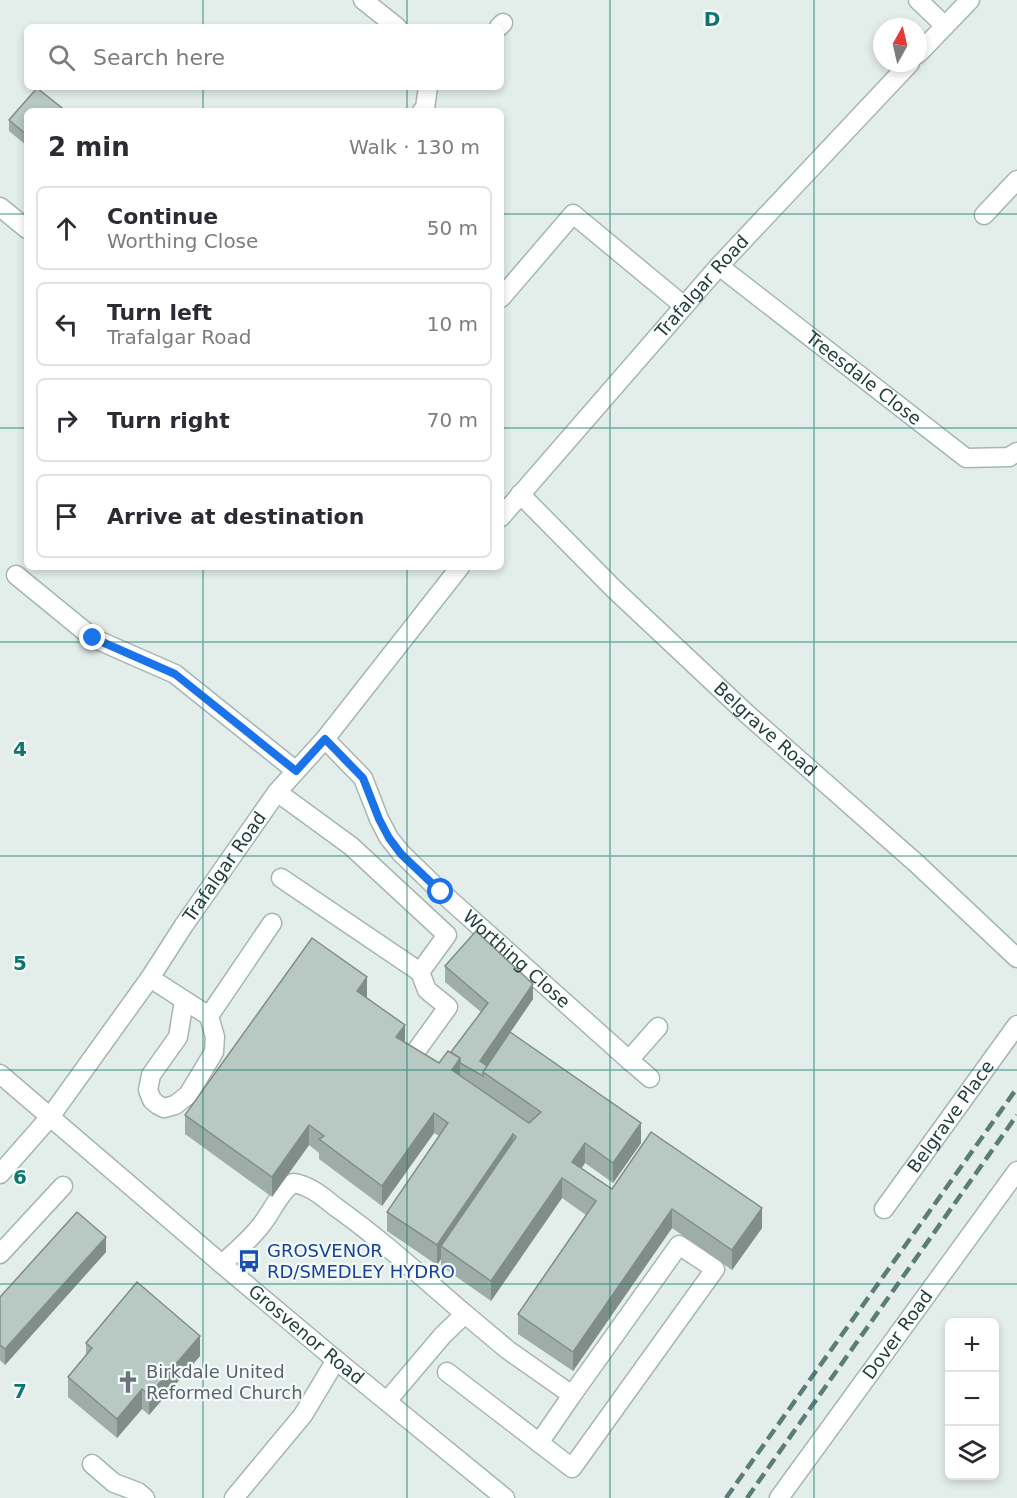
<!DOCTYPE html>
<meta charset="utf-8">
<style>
:root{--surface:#fff;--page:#f2f2f3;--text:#2b2b33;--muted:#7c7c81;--line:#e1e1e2}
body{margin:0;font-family:"DejaVu Sans",sans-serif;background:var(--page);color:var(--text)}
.controls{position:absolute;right:18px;bottom:18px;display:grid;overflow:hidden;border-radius:9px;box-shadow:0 3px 9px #0003}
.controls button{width:54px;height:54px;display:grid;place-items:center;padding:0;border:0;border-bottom:2px solid var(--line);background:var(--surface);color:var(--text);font:30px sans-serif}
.compass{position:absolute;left:873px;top:18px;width:54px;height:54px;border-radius:50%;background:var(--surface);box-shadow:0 3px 9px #0003;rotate:8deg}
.stop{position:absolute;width:18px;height:18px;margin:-14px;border:4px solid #1a73e8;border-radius:50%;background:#fff}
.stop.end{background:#1a73e8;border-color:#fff;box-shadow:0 2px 6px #0008}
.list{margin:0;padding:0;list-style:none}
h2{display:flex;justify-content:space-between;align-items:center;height:78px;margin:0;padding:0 24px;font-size:26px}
h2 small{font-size:20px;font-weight:400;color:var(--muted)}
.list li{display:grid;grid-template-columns:39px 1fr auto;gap:18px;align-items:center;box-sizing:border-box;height:84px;margin:0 12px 12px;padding:0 12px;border:2px solid var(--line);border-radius:9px}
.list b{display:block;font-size:22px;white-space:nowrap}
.list p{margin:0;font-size:20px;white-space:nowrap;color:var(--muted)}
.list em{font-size:20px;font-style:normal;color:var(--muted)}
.icon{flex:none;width:33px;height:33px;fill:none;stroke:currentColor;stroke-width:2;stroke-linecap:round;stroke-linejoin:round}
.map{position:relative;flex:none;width:1017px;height:1498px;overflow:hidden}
.search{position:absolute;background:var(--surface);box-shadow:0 3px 9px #0003;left:24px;top:24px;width:480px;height:66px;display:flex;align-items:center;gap:15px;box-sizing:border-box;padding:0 21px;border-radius:9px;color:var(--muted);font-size:22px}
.panel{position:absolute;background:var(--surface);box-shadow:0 3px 9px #0003;left:24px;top:108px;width:480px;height:462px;border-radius:9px}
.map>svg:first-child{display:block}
</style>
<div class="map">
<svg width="1017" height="1498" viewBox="0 0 1017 1498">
<rect width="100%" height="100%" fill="#e3eeea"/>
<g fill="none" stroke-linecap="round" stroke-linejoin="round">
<g stroke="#a5b6b2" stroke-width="21">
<g id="minor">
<path d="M363 0 397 27"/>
<path d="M918 0 945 26"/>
<path d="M499 27 503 23"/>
<path d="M918 54 970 0"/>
<path d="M422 111 425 108 428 87"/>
<path d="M0 207 27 229"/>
<path d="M984 215 1017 180"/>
<path id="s1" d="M719 266 966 458 1009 457 1017 452"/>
<path d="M501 298 573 214 684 306"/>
<path id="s2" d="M520 494 614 589 747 714 916 863 1017 958"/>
<path id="s3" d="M501 517 719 266 910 63"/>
<path d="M16 575 93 638 175 674 296 771"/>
<path id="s4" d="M325 739 363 778 379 819 389 838 401 853 441 892 629 1060 658 1027"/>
<path d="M277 792 351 846 447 935 420 972 281 878"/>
<path d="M150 978 209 1016 272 923"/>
<path d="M184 1001 178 1037 151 1075 148 1090 152 1100 158 1105 164 1108 175 1105 188 1095 214 1052 215 1037 209 1016"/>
<path d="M411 1058 448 1007 427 990 420 972"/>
<path d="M629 1060 650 1078"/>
<path id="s5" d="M0 1074 230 1271 336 1360 505 1498"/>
<path id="s6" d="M0 1174 50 1117 150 978 184 925 277 792 325 739 460 567"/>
<path id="s7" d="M884 1209 1017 1025"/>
<path d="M0 1254 63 1186"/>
<path d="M222 1264C236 1251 251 1239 262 1224 273 1210 279 1193 293 1183 310 1185 324 1198 337 1208 382 1240 423 1278 465 1314L443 1335 387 1401"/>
<path d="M447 1372 572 1468 715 1269 679 1245 572 1395 508 1350 465 1314"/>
<path d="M539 1443 572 1395"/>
<path d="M92 1464 114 1483 138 1492 145 1498"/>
<path d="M234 1498 303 1415 336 1360"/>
<path id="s8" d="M779 1498 1017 1171"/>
</g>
</g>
<use href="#minor" stroke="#fff" stroke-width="18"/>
<path stroke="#5c7c77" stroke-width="4.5" stroke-dasharray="12 6" stroke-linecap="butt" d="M726 1498 1017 1088
M747 1498 1017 1115"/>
</g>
<path fill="#9eada8" d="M37 88 62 108V111H27V146L9 131V120Z
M445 966 533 999 500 1048 641 1143 613 1183 585 1163 582 1168 612 1189 762 1228 732 1270 672 1228 573 1371 518 1334V1314L586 1215 562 1198 491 1301 441 1266V1259L437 1265 387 1231V1212L439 1136 434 1133 382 1206 319 1159V1153L309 1145 272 1197 185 1134V1115L367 997 366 998 405 1042 439 1063 451 1052 481 1012 445 982Z
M106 1252 5 1365 0 1360V1297Z
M86 1343 200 1356 149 1415 142 1409 117 1438 68 1397V1377L86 1356Z"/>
<path fill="#818d88" d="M367 977V997L357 1011V991Z
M533 984V999L480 1076V1061Z
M405 1025V1045L396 1037Z
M460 1058V1078L452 1070Z
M434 1113V1133L382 1206V1186Z
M641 1123V1143L613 1183V1163Z
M309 1125V1145L272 1197V1177Z
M513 1134V1153L441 1246V1259L437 1265V1245Z
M585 1143V1163L572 1181V1162Z
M562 1178V1198L491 1301V1281Z
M762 1208V1228L732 1270V1250Z
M672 1209V1228L573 1371V1352Z
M106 1237V1252L5 1365V1349Z
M200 1336V1356L149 1415V1395Z
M142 1389V1409L117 1438V1419Z"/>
<path fill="#b8c9c3" stroke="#818d88" stroke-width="1.5" d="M37 88 62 108 60 111H27V135L9 120Z
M476 931 533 984 480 1061 487 1066 483 1072V1076L460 1063V1058L451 1052 488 1003 445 966Z
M312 938 367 977 357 991 405 1025 396 1037 439 1063 448 1051 460 1058 452 1070 529 1123 541 1112 483 1072 510 1032 641 1123 613 1163 585 1143 572 1162 612 1189 651 1132 762 1208 732 1250 672 1209 573 1352 518 1314 596 1201 562 1178 491 1281 441 1246 516 1137 513 1134 437 1245 387 1212 448 1123 434 1113 382 1186 319 1139 324 1136 309 1125 272 1177 185 1115Z
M77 1212 106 1237 5 1349 0 1345V1297Z
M137 1282 200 1336 149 1395 142 1389 117 1419 68 1377 92 1348 86 1343Z"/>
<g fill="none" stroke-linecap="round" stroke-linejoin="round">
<path stroke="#1a73e8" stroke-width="8" d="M93 638 175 674 296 771 325 739 363 778 379 819 389 838 401 854 441 892"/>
</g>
<path fill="none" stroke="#0f766e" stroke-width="1.5" stroke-opacity="0.55" d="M203 0V27M407 0V27M610 0V1498M814 0V1498M203 87V111M407 87V111M0 214H27M501 214H1017M0 428H27M501 428H1017M203 567V1498M407 567V1498M0 642H1017M0 856H1017M0 1070H1017M0 1284H1017"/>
<defs>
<g id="bus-bare" transform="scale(1.8)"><path d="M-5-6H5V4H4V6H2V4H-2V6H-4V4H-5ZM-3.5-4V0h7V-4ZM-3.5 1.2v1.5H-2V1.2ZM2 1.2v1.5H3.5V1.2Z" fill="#1a4fb4" stroke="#f4faf7" stroke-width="2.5" paint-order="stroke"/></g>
<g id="church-bare" transform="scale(1.8)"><path d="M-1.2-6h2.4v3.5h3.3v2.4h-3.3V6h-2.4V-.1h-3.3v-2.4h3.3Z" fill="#6b7280" stroke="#f4faf7" stroke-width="2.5" paint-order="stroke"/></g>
</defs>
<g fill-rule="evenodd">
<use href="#bus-bare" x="249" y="1261"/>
<use href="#church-bare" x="128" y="1382"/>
</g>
<g text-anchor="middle" stroke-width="4.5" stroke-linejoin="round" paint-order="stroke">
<g font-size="18" fill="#21403c" stroke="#f4faf7">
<text dy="6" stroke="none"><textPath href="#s3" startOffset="306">Trafalgar Road</textPath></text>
<text dy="6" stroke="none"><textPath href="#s1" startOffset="183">Treesdale Close</textPath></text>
<text dy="6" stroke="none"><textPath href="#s2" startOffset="340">Belgrave Road</textPath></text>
<text dy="6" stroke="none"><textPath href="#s6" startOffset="381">Trafalgar Road</textPath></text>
<text dy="6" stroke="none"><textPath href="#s4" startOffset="296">Worthing Close</textPath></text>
<text dy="6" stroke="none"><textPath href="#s7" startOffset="114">Belgrave Place</textPath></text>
<text dy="6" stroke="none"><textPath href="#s5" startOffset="402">Grosvenor Road</textPath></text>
<text dy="6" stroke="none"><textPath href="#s8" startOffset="202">Dover Road</textPath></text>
</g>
<g font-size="18" fill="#164399" stroke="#f4faf7" text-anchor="start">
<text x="267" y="1257">GROSVENOR<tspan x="267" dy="21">RD/SMEDLEY HYDRO</tspan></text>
</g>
<g font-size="18" fill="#5b616d" stroke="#f4faf7" text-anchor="start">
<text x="146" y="1378">Birkdale United<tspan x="146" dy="21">Reformed Church</tspan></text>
</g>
</g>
<g font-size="20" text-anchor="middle" font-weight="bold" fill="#0f766e" stroke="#f4faf7" stroke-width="4.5" stroke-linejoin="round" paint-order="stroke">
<text x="712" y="26">D</text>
<text x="20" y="756">4</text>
<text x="20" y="970">5</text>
<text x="20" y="1184">6</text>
<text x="20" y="1398">7</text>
</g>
</svg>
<div class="controls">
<button>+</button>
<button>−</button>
<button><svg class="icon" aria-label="layers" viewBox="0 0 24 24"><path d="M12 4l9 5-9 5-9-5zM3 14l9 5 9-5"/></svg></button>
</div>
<svg class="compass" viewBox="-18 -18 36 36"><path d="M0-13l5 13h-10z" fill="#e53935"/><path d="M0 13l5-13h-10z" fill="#7c7c81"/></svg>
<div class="stop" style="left:441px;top:892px"></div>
<div class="stop end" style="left:93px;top:638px"></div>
<div class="search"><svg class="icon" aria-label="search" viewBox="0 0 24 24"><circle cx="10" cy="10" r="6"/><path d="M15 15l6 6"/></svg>Search here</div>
<section class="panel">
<h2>2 min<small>Walk · 130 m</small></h2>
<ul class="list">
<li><svg class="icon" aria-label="ahead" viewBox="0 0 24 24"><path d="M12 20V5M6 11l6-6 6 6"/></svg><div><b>Continue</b><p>Worthing Close</p></div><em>50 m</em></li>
<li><svg class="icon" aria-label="left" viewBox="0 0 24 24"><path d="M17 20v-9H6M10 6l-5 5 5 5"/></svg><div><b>Turn left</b><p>Trafalgar Road</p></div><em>10 m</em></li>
<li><svg class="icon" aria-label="right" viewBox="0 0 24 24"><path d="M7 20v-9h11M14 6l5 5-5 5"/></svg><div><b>Turn right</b></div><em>70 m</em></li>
<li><svg class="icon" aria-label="arrive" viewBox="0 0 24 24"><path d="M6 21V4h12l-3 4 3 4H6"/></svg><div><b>Arrive at destination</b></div></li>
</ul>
</section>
</div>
